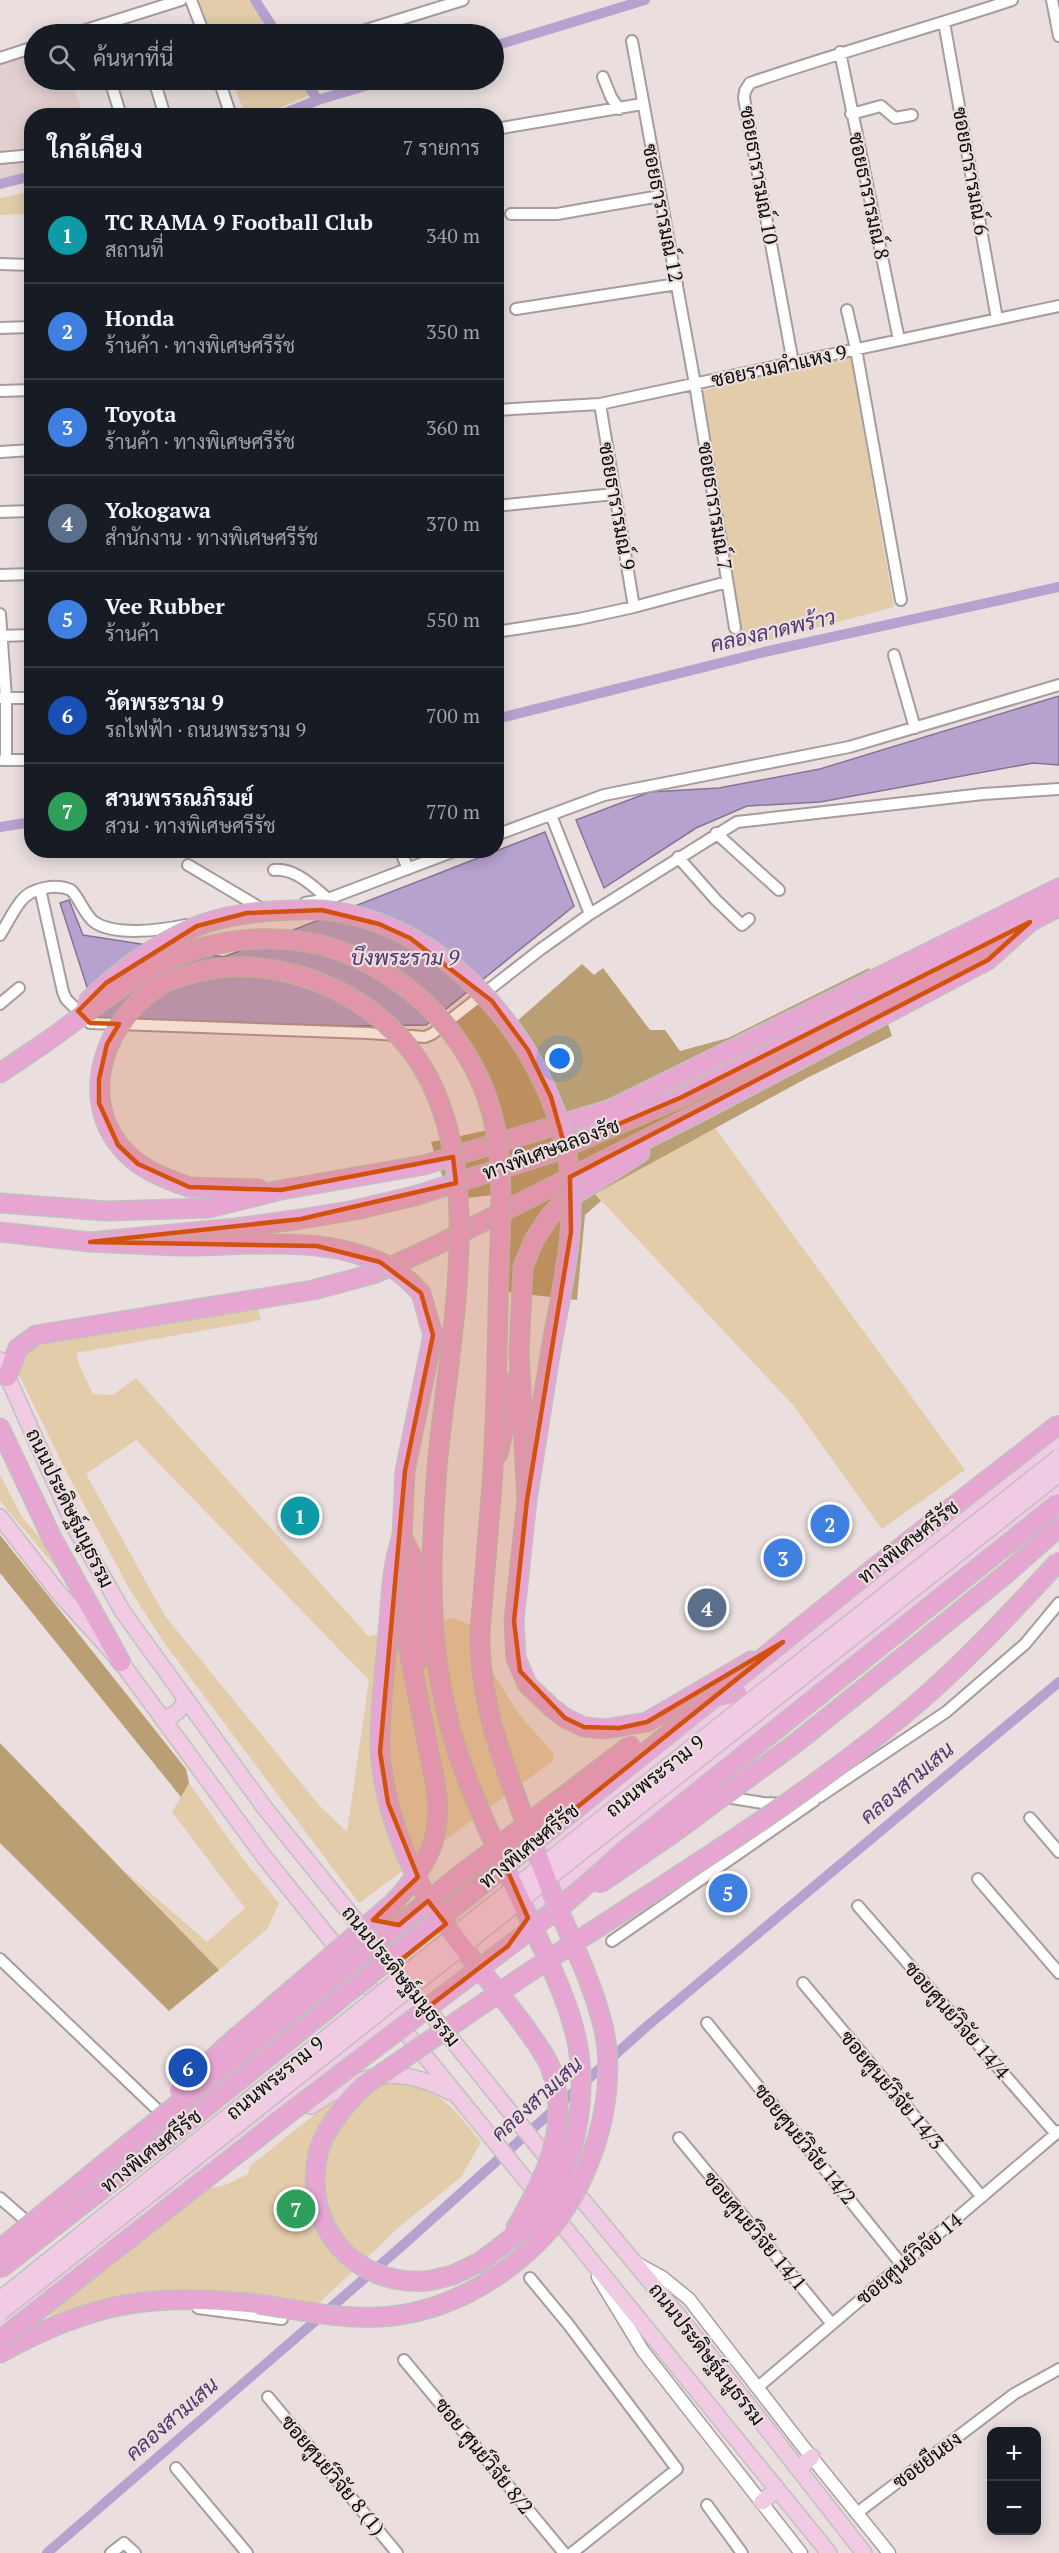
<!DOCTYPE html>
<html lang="th">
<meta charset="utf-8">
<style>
:root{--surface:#171b24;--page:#20242c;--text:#f1f3f6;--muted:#9ea1a6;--line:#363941;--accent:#35796c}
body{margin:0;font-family:"PT Serif",Sarabun,serif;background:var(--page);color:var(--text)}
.controls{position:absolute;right:18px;bottom:18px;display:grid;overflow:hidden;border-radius:12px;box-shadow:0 3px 15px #0003}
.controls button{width:54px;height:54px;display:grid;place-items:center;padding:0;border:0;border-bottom:2px solid var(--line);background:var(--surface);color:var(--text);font:30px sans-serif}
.you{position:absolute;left:560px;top:1059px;width:21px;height:21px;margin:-15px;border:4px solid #fff;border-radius:50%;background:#1a73e8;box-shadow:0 0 0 9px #1a73e833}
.badge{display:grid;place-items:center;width:39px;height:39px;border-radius:50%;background:var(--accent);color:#fff;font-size:20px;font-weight:700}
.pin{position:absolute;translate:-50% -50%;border:3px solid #fff;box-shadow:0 2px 6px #0006}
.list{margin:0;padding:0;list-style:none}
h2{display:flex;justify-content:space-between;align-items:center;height:78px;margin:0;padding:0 24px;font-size:26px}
h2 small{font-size:20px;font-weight:400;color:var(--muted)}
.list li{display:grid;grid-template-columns:39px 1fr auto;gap:18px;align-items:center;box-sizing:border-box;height:96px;padding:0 24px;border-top:2px solid var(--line)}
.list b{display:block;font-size:22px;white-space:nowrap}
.list p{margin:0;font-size:20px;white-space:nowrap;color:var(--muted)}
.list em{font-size:20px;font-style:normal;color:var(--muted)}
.icon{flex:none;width:33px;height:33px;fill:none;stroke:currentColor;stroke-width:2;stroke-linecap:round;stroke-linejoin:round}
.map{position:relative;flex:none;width:1059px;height:2553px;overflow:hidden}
.search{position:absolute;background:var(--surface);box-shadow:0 3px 15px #0003;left:24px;top:24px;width:480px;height:66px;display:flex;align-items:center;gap:15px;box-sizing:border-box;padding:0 21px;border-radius:33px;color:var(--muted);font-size:22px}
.panel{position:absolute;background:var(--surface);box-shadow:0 3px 15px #0003;left:24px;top:108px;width:480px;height:750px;border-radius:24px}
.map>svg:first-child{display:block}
</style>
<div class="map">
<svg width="1059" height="2553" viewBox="0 0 1059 2553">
<rect width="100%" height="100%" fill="#eadedf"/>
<path fill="#e3cfd0" d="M34 51V80H71L83 115 32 116 31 174 0 182V63Z"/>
<path fill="#e2cca9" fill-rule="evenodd" d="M199 0H251L273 34H211Z
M231 80H301L311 95 261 115H246Z
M31 191V214L0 215V198Z
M850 353 894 607 744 647 702 391Z
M715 1128 965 1470 882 1529 793 1405 595 1194Z
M257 1306 261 1320 76 1353 80 1367 93 1394 113 1395 136 1378 368 1636 453 1618 484 1630 493 1673 518 1713 553 1753V1761L359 1903 165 1644 130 1590 66 1471 18 1373 27 1347 41 1339ZM136 1440 369 1680 347 1832 319 1805 165 1616 86 1474Z
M0 1475 22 1517 44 1542 63 1576 0 1501Z
M189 1783 242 1858 279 1903 268 1928 219 1970 125 1871 207 1942 245 1908 172 1812Z
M393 2083C439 2086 454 2109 481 2142L461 2177 399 2227 316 2306 268 2298 53 2319 47 2314 202 2190 225 2185 248 2174 250 2166 334 2099 377 2084Z"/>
<path fill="#ba9f74" d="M582 964 594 975 603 968 650 1030H665L680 1051 728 1038 869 968 892 1036 807 1078 595 1194 601 1201 585 1215 577 1300 506 1292 509 1193 450 1200 431 1142 498 1128 453 1023 494 991 516 1022Z
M0 1535 186 1769 189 1783 181 1797 0 1573Z
M0 1743 219 1970 169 2011 0 1843Z"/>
<path fill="#b6a2ce" stroke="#847594" stroke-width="1.5" d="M1059 696V765L1033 763 820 802 747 806 696 828 604 888 576 820 650 792 719 788 820 769Z
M545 832 574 906 426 1025 348 1026 97 1018 60 903 69 900 83 935 224 957Z"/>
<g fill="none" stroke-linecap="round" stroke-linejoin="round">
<path stroke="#b6a2ce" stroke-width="10" d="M255 0 277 34
M494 46 645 0
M305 80 318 100
M278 116 318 100 385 80
M0 184 32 176
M496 719 764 652 1059 587
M0 827 32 822
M47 2553 402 2246 646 2027 1059 1682"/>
<g stroke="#a79c9d" stroke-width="14">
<path id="minor" d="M191 0 204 34
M1052 0 1059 36
M944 22 997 319
M73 34 181 0
M353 34 463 0
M632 41 695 384 735 628
M840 52 899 340
M0 58 34 47
M603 77 611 97 619 109
M110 80 121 116
M154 80 165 116
M219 80 231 116
M851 114 881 106 895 118 912 115
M496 129 642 104
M0 158 32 155
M511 214H557L660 196
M0 264 32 265
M516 309 677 284
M847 310 856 349 901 600
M0 328 32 327
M793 363 744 98 745 91 750 83C837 53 925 29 1012 0
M0 391 32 390
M600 404 634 607
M496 410 600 404 1059 306
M0 452 32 450
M496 506 614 494
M0 512 32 511
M0 575 32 574
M0 614 6 698V760
M496 632 579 619 634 607 727 582
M0 636 32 635
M894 655 915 728
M0 698H32
M2 760H32
M551 815 590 914
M716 833 779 890
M496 835 604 795 849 747 1059 685
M400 850 408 869
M678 857 716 900 742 925 749 919
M188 865 262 909
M274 870C295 868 313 886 328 899
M40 889 63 992 66 999 90 1023 368 1033 425 1037 432 1034 541 949 590 914 737 822 983 794 1059 789
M305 903 328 899 457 850
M0 935C7 924 13 911 21 901 31 888 56 883 71 890 80 899 83 912 93 921 113 937 163 930 186 925
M0 1004 19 988
M695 1792 763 1803 789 1804 819 1797 946 1712 1025 1644 1059 1603
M1030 1818 1059 1852
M978 1879 1059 1973
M858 1906 1056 2134
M612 1941 814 1801
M0 1959 167 2119
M803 1983 982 2197
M707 2023 902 2265
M679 2138 832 2324
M0 2198 32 2226
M530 2278 568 2324 677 2469 572 2553
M198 2308 282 2319
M404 2360 564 2553
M758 2387 1059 2131
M268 2397 397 2553
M176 2468 247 2553
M707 2505 742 2553
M857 2513 1014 2394 1059 2369
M111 2553 124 2543 135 2553"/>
</g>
<g stroke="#a79c9d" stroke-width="15">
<path id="tertiary" d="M638 2264 662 2277 689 2299 801 2444 889 2553
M598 2277 643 2351 801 2553"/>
</g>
<g stroke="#a79c9d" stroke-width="16">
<path id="secondary" d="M140 2142 172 2123 326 1997 338 1978"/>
</g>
<g stroke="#c0c0c0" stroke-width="18">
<path id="primary" d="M0 1360 75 1528 123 1612 264 1807 545 2155 678 2315 864 2553
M0 1517 58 1592 121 1662 265 1858 334 1944 829 2553
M163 1718C176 1716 180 1710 186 1699
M462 1912 1059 1439
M311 2106C359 2074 396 2063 450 2092
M0 2326 202 2168 1059 1486
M798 2469 812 2457
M762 2502 776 2490"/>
</g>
<g stroke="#c0c0c0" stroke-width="21">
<path id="motorway" d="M0 1073 46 1042
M640 1153 565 1201 550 1216 534 1240 523 1267 519 1353 527 1500 514 1621 516 1658 527 1684 551 1707 565 1718 584 1727 604 1729 647 1722 751 1661
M189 1187 259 1189
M0 1203 106 1211 208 1208 281 1190 424 1165 611 1109 1059 888
M0 1232 90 1242 236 1228 301 1219 355 1210 414 1196 551 1153 682 1097 1059 907
M421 1293 433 1335 405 1471 402 1536 411 1555 405 1631 433 1772
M7 1377 18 1348 36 1335 313 1290 376 1273 431 1248 708 1108 988 960 1030 922
M0 1428 52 1538 121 1662
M498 1454 514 1381
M933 1633 1007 1573 1059 1527
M419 1659 418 1591 431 1556
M710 1699 737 1693
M55 2204 121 2150
M453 2275 480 2262 509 2240
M0 2353C94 2301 152 2293 258 2304"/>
</g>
<use href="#minor" stroke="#fff" stroke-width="10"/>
<use href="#tertiary" stroke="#fff" stroke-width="12"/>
<use href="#secondary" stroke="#f8e4f2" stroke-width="14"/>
<use href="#primary" stroke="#f1cae4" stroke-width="15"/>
<use href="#motorway" stroke="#e7a6d2" stroke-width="18"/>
<g stroke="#c0c0c0" stroke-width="18" stroke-linecap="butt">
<path id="primary-bridge" d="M0 2299 425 1958 1059 1457
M0 2313 1059 1474"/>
</g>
<g stroke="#c0c0c0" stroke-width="21" stroke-linecap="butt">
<path id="motorway-bridge" d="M86 1003C117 972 155 945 195 927 218 917 247 913 272 911 288 910 305 909 321 910 442 919 546 1040 567 1154 579 1223 563 1282 551 1349 543 1399 535 1450 527 1500
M46 1042C82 1017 117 987 155 966 221 932 304 928 370 964 420 991 456 1028 480 1080 507 1139 501 1207 499 1270 497 1341 497 1413 492 1484 489 1521 486 1559 483 1596 482 1612 479 1630 480 1646 482 1699 497 1746 515 1794 529 1833 543 1871 558 1908 574 1946 592 1983 602 2022 621 2093 591 2188 541 2239 499 2282 441 2314 379 2317 339 2319 298 2310 258 2304
M189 1187C163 1178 137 1168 120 1146 77 1093 108 1016 162 984 169 979 179 978 187 975 259 952 343 980 395 1032 499 1136 448 1337 437 1467 432 1537 428 1606 439 1675 446 1717 457 1757 474 1796 493 1843 516 1890 537 1936 552 1969 568 2002 576 2037 589 2095 576 2172 537 2217 529 2226 518 2233 509 2240
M90 1242C123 1243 157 1246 191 1246 258 1245 338 1234 398 1272 406 1277 414 1286 421 1293
M402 1536C391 1568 391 1600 388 1634 385 1672 379 1712 380 1751 383 1802 406 1866 434 1908 462 1950 496 1987 525 2027 534 2040 546 2055 551 2069 572 2128 543 2182 514 2231
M599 1884 676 1831 797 1742 933 1633
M179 2091 225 2047 393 1903C432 1861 446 1831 433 1772
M121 2150 464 1872 631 1745
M0 2249 55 2204
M0 2269 174 2133 878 1565 1059 1424
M453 2275C444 2277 435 2280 426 2281 353 2286 302 2225 318 2154 324 2128 346 2104 364 2086 419 2048 473 2010 528 1973 654 1890 784 1813 901 1717 958 1670 1009 1615 1059 1561
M0 2340 288 2114 567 1902 623 1852 1059 1503"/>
</g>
<use href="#primary-bridge" stroke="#f1cae4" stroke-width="15"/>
<use href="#motorway-bridge" stroke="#e7a6d2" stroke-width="18"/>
</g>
<path fill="#d2510c" fill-opacity="0.2" stroke="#d2510c" stroke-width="4.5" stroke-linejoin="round" d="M322 910 379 924 410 938 492 1001 528 1050 551 1097 565 1147 682 1097 1030 922 988 960 570 1177 571 1232 527 1500 514 1621 520 1671 565 1718 584 1727 619 1728 647 1722 783 1642 505 1865 528 1918 508 1946 427 2008 393 1966 446 1924 428 1901 399 1925 373 1920 418 1877 388 1803 380 1752 405 1471 433 1335 421 1293 380 1262 317 1246 90 1242 301 1219 456 1183 453 1157 281 1190 189 1187 138 1164 118 1145 99 1103V1079L107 1044 119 1024 90 1023 78 1011 106 983 197 926 247 913Z"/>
<g text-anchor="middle" stroke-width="4.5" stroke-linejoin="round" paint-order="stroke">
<g font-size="20" fill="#0e0b0b" stroke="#eadedf">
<text transform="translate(971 171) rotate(80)" y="7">ซอยธารารมณ์ 6</text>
<text transform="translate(759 175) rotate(80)" y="7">ซอยธารารมณ์ 10</text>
<text transform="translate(869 196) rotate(78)" y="7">ซอยธารารมณ์ 8</text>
<text transform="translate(663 213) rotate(79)" y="7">ซอยธารารมณ์ 12</text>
<text transform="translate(779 366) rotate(-12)" y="7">ซอยรามคำแหง 9</text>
<text transform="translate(617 506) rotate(80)" y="7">ซอยธารารมณ์ 9</text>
<text transform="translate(715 506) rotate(81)" y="7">ซอยธารารมณ์ 7</text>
<text transform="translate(551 1149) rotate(-20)" y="7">ทางพิเศษฉลองรัช</text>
<text transform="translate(70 1508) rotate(64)" y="7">ถนนประดิษฐ์มนูธรรม</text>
<text transform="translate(908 1542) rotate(-38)" y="7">ทางพิเศษศรีรัช</text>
<text transform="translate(655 1776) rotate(-38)" y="7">ถนนพระราม 9</text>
<text transform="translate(529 1846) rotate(-39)" y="7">ทางพิเศษศรีรัช</text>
<text transform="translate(401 1976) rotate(51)" y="7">ถนนประดิษฐ์มนูธรรม</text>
<text transform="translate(957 2020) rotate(49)" y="7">ซอยศูนย์วิจัย 14/4</text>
<text transform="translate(275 2078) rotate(-39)" y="7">ถนนพระราม 9</text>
<text transform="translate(892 2090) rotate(50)" y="7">ซอยศูนย์วิจัย 14/3</text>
<text transform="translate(805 2144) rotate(51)" y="7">ซอยศูนย์วิจัย 14/2</text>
<text transform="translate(151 2151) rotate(-38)" y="7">ทางพิเศษศรีรัช</text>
<text transform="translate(755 2231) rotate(50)" y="7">ซอยศูนย์วิจัย 14/1</text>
<text transform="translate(909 2259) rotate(-40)" y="7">ซอยศูนย์วิจัย 14</text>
<text transform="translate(707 2354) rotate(52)" y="7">ถนนประดิษฐ์มนูธรรม</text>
<text transform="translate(484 2456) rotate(51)" y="7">ซอย ศูนย์วิจัย 8/2</text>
<text transform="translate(927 2460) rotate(-37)" y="7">ซอยยืนยง</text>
<text transform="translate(333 2475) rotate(50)" y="7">ซอยศูนย์วิจัย 8 (1)</text>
</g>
<g font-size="21" font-style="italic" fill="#52366d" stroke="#eadedf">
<text transform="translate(773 631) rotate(-13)" y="7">คลองลาดพร้าว</text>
<text x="405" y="965">บึงพระราม 9</text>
<text transform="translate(907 1783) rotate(-40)" y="7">คลองสามเสน</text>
<text transform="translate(537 2099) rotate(-42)" y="7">คลองสามเสน</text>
<text transform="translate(172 2419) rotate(-41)" y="7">คลองสามเสน</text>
</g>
</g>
</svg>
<div class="controls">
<button>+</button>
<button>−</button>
</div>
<div class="you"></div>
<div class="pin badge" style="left:300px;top:1516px;background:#0f9aa8">1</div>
<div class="pin badge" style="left:830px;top:1524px;background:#3f7fe0">2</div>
<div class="pin badge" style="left:783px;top:1558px;background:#3f7fe0">3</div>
<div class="pin badge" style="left:707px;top:1608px;background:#5c6f8a">4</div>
<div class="pin badge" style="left:728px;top:1893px;background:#3f7fe0">5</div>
<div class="pin badge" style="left:188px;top:2068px;background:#1a4fb4">6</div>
<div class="pin badge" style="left:296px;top:2209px;background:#2e9e5b">7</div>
<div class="search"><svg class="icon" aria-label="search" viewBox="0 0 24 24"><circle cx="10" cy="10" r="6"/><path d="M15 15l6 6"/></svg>ค้นหาที่นี่</div>
<section class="panel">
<h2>ใกล้เคียง<small>7 รายการ</small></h2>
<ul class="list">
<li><span class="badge" style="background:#0f9aa8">1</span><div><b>TC RAMA 9 Football Club</b><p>สถานที่</p></div><em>340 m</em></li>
<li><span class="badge" style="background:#3f7fe0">2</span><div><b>Honda</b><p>ร้านค้า · ทางพิเศษศรีรัช</p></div><em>350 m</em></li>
<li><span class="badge" style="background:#3f7fe0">3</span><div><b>Toyota</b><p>ร้านค้า · ทางพิเศษศรีรัช</p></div><em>360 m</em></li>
<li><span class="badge" style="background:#5c6f8a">4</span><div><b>Yokogawa</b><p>สำนักงาน · ทางพิเศษศรีรัช</p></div><em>370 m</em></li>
<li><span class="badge" style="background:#3f7fe0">5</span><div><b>Vee Rubber</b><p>ร้านค้า</p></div><em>550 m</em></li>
<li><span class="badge" style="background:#1a4fb4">6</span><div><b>วัดพระราม 9</b><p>รถไฟฟ้า · ถนนพระราม 9</p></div><em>700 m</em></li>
<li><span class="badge" style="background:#2e9e5b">7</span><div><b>สวนพรรณภิรมย์</b><p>สวน · ทางพิเศษศรีรัช</p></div><em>770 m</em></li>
</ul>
</section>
</div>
